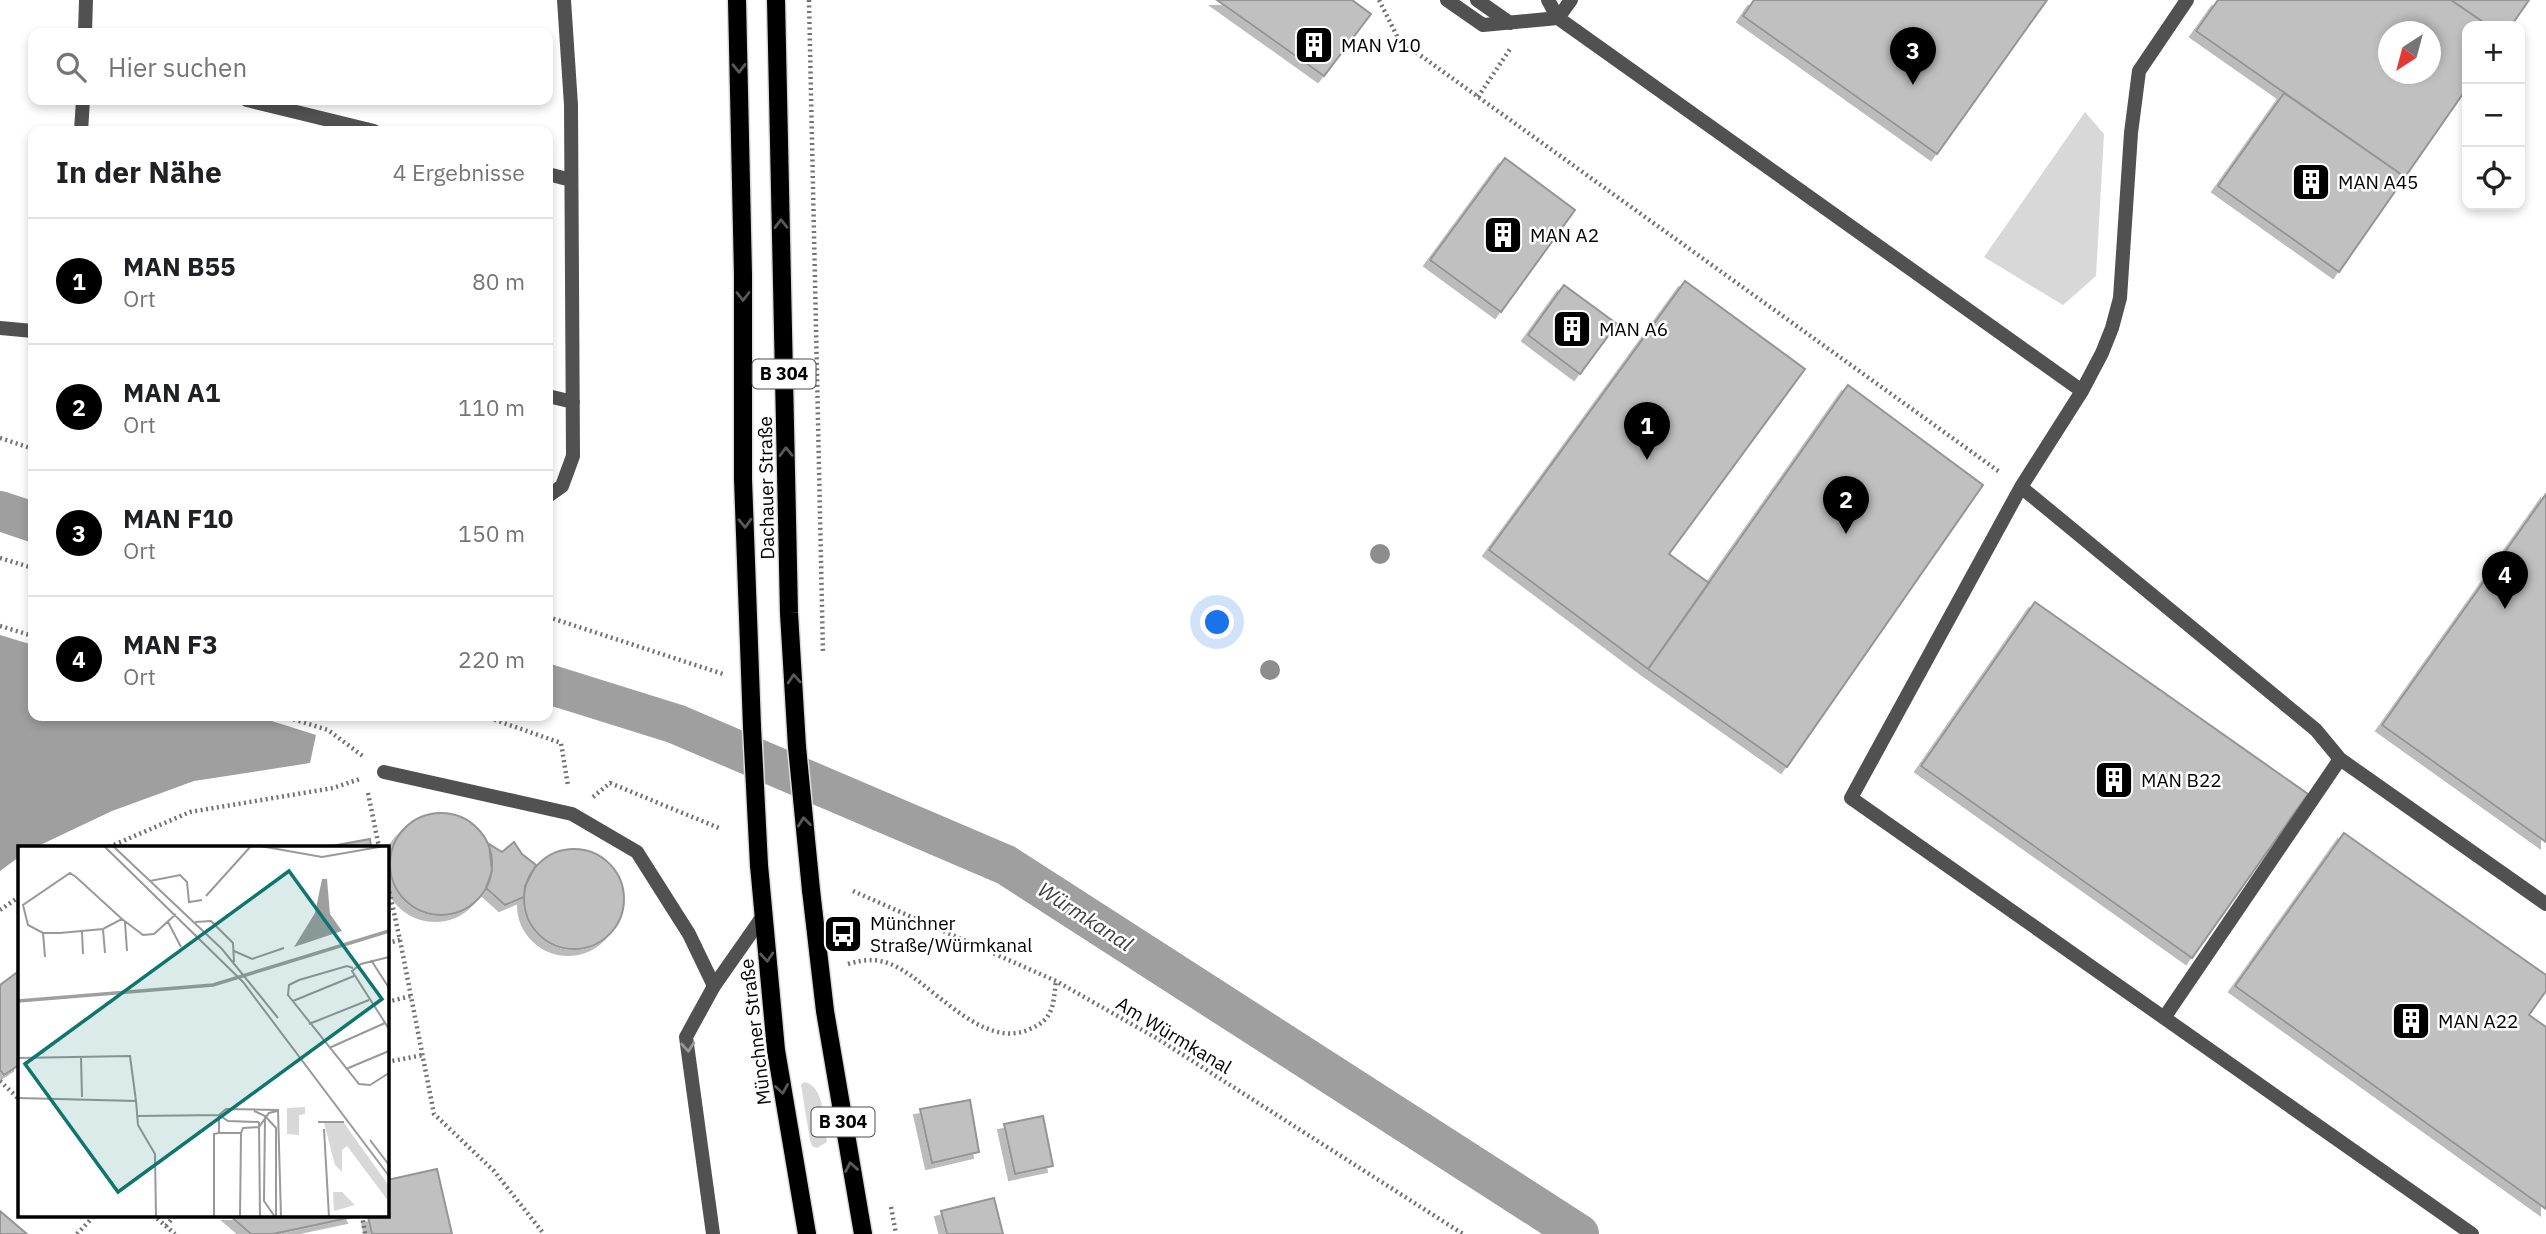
<!DOCTYPE html>
<html lang="de">
<meta charset="utf-8">
<style>
:root{--surface:#fff;--page:#f6f6f6;--text:#202124;--muted:#757577;--line:#e0e0e0;--accent:#000}
body{margin:0;font-family:"IBM Plex Sans",sans-serif;background:var(--page);color:var(--text)}
.controls{position:absolute;right:21px;top:21px;display:grid;overflow:hidden;border-radius:14px;box-shadow:0 4px 10px #0003}
.controls button{width:63px;height:63px;display:grid;place-items:center;padding:0;border:0;border-bottom:2px solid var(--line);background:var(--surface);color:var(--text);font:35px sans-serif}
.compass{position:absolute;left:2378px;top:21px;width:63px;height:63px;border-radius:50%;background:var(--surface);box-shadow:0 4px 10px #0003;rotate:216deg}
.you{position:absolute;left:1218px;top:623px;width:24px;height:24px;margin:-18px;border:5px solid #fff;border-radius:50%;background:#1a73e8;box-shadow:0 0 0 10px #1a73e833}
.badge{display:grid;place-items:center;width:46px;height:46px;border-radius:50%;background:var(--accent);color:#fff;font-size:23px;font-weight:700}
.pin{position:absolute;translate:-50% -58px;filter:drop-shadow(0 2px 4px #0008)}
.pin::after{content:'';position:absolute;top:37px;width:24px;height:21px;background:inherit;clip-path:polygon(0 0,100% 0,50% 100%)}
.list{margin:0;padding:0;list-style:none}
h2{display:flex;justify-content:space-between;align-items:center;height:91px;margin:0;padding:0 28px;font-size:30px}
h2 small{font-size:23px;font-weight:400;color:var(--muted)}
.list li{display:grid;grid-template-columns:46px 1fr auto;gap:21px;align-items:center;box-sizing:border-box;height:126px;padding:0 28px;border-top:2px solid var(--line)}
.list b{display:block;font-size:26px;white-space:nowrap}
.list p{margin:0;font-size:23px;white-space:nowrap;color:var(--muted)}
.list em{font-size:23px;font-style:normal;color:var(--muted)}
.icon{flex:none;width:38px;height:38px;fill:none;stroke:currentColor;stroke-width:2;stroke-linecap:round;stroke-linejoin:round}
.map{position:relative;flex:none;width:2546px;height:1234px;overflow:hidden}
.search{position:absolute;background:var(--surface);box-shadow:0 4px 10px #0003;left:28px;top:28px;width:525px;height:77px;display:flex;align-items:center;gap:18px;box-sizing:border-box;padding:0 24px;border-radius:14px;color:var(--muted);font-size:26px}
.panel{position:absolute;background:var(--surface);box-shadow:0 4px 10px #0003;left:28px;top:126px;width:525px;height:595px;border-radius:14px}
.map>svg:first-child{display:block}
</style>
<div class="map">
<svg width="2546" height="1234" viewBox="0 0 2546 1234">
<defs>
<filter id="shadow"><feDropShadow dx="-6" dy="6" stdDeviation="0" flood-color="#0004"/></filter>
</defs>
<rect width="100%" height="100%" fill="#fff"/>
<path fill="#d8d8d8" d="M2085 112 2104 134 2096 276 2063 305 1984 257Z
M804 1082C825 1085 824 1125 827 1142L817 1148 812 1146 810 1140 801 1085Z"/>
<path fill="#9f9f9f" d="M0 635 33 645V716H256L316 735 310 763 194 781 112 811 36 847H19V857L0 871Z"/>
<g fill="none" stroke-linecap="round" stroke-linejoin="round">
<path stroke="#9f9f9f" stroke-width="40" d="M0 511 33 522
M548 684 676 724 1006 865 1579 1234"/>
</g>
<path fill="#c0c0c0" stroke="#959595" stroke-width="2" fill-rule="evenodd" filter="url(#shadow)" d="M1217 0H1352L1371 14 1324 76Z
M1754 0H2047L1937 154 1743 16Z
M2218 0H2451L2489 26H2467V88L2405 177 2196 31ZM2388 32H2430V74H2388Z
M2451 0H2529L2511 26H2489Z
M2284 93 2405 177 2339 272 2218 186Z
M1505 158 1575 210 1501 312 1430 260Z
M1685 281 1805 369 1669 554 1709 583 1648 669 1489 550Z
M1564 285 1617 324 1580 374 1528 335Z
M1848 385 1983 485 1787 767 1648 669Z
M2546 494V842L2382 725Z
M2035 602 2308 794 2192 958 1921 766Z
M390 864a51 51 0 1 1 102 0a51 51 0 1 1-102 0Z
M2344 833 2546 975V991L2529 1015 2546 1027V1209L2235 986Z
M370 839 371 847H326Z
M514 842 522 854 536 865 525 886 524 897 505 905 486 888 492 871 489 844 502 852Z
M524 899a50 50 0 1 1 100 0a50 50 0 1 1-100 0Z
M19 971V1065L4 1075 0 1070V985Z
M970 1100 979 1152 932 1163 920 1109Z
M1043 1116 1053 1166 1015 1174 1004 1124Z
M437 1169 452 1234H372L368 1217 387 1215V1180Z
M994 1198 1003 1234H947L941 1211Z
M0 1211 27 1234H0Z
M229 1215H352L353 1217 273 1234H251Z"/>
<g fill="none" stroke-linecap="round" stroke-linejoin="round">
<g stroke="#dbdbdb" stroke-width="21">
<path id="primary" d="M737 0 743 275V479L752 727
M776 0 789 613 797 747
M759 865 776 1050 807 1234
M811 890 825 1011 863 1234"/>
</g>
<path stroke="#737373" stroke-width="4.5" stroke-dasharray="2 3.5" stroke-linecap="butt" d="M809 0 823 654
M1379 0 1399 40 2001 473
M1478 97 1510 49
M0 438 33 449
M0 558 33 568
M548 617 723 674
M0 626 33 636
M283 716 328 730 364 757
M484 716 561 743 568 786
M368 793 379 847
M593 797 610 783 719 828
M109 847 190 812 333 788 360 779
M387 881 400 940 387 943
M853 891 1056 981 1158 1039 1463 1234
M0 910 19 897
M400 940 434 1114 494 1171 544 1234
M848 964C865 959 878 958 895 966 934 985 983 1051 1030 1029 1054 1019 1053 1005 1056 981
M387 1002 411 996
M387 1062 423 1055
M0 1081 19 1099
M891 1207 896 1234
M153 1215 175 1234
M362 1215 365 1234
M166 1226 175 1215
M77 1234 95 1215"/>
<path stroke="#515151" stroke-width="14" d="M1447 0 1483 25 1558 18 1571 0
M1477 0 1510 23
M1548 0 1558 18 2082 391
M2187 0 2139 71 2131 133 2120 298 2112 328 2102 353 2082 391 2021 487 2316 730 2340 759 2546 904
M85 33 86 0
M247 100 374 131
M81 131 83 100
M548 174 571 180
M0 328 33 331
M548 396 573 402
M2021 487 1851 798 2472 1234
M548 496 562 486 573 456 571 105 564 0
M2164 1018 2340 759
M713 1234 686 1037 714 986"/>
<path stroke="#515151" stroke-width="14" d="M384 772 572 814 637 852 689 934 714 986 763 916"/>
<use href="#primary" stroke="#000" stroke-width="18"/>
<g stroke="#dbdbdb" stroke-width="21" stroke-linecap="butt">
<path id="primary-bridge" d="M752 727 759 865
M797 747 811 890"/>
</g>
<use href="#primary-bridge" stroke="#000" stroke-width="18"/>
</g>
<g fill="#8d8d8d">
<circle cx="1380" cy="554" r="10"/>
<circle cx="1270" cy="670" r="10"/>
</g>
<defs><path id="oneway-chevron" d="M-2-3.5L2.5 0L-2 3.5" fill="none" stroke-width="1.6" stroke-linecap="round" stroke-linejoin="round" transform="scale(1.75)"/></defs>
<g stroke="#595959">
<use href="#oneway-chevron" transform="translate(739 68) rotate(89)"/>
<use href="#oneway-chevron" transform="translate(781 224) rotate(-91)"/>
<use href="#oneway-chevron" transform="translate(743 296) rotate(90)"/>
<use href="#oneway-chevron" transform="translate(786 452) rotate(-91)"/>
<use href="#oneway-chevron" transform="translate(745 523) rotate(88)"/>
<use href="#oneway-chevron" transform="translate(794 679) rotate(-94)"/>
<use href="#oneway-chevron" transform="translate(804 822) rotate(-96)"/>
<use href="#oneway-chevron" transform="translate(767 957) rotate(85)"/>
<use href="#oneway-chevron" transform="translate(782 1089) rotate(81)"/>
<use href="#oneway-chevron" transform="translate(851 1167) rotate(-100)"/>
</g>
<use stroke="#979797" href="#oneway-chevron" transform="translate(688 1047) rotate(85)"/>
<defs>
<g id="building-square" transform="scale(2.0125)"><rect x="-9" y="-9" width="18" height="18" rx="4" fill="#000" stroke="#fff"/><path d="M-4-6H4V6H1V3H-1V6H-4ZM-2.5-4.3h1.7v1.8h-1.7ZM.8-4.3h1.7v1.8H.8ZM-2.5-1h1.7V.8h-1.7ZM.8-1h1.7V.8H.8Z" fill="#fff"/></g>
<g id="bus-square" transform="scale(2.0125)"><rect x="-9" y="-9" width="18" height="18" rx="4" fill="#000" stroke="#fff"/><path d="M-5-6H5V4H4V6H2V4H-2V6H-4V4H-5ZM-3.5-4V0h7V-4ZM-3.5 1.2v1.5H-2V1.2ZM2 1.2v1.5H3.5V1.2Z" fill="#fff"/></g>
</defs>
<g fill-rule="evenodd">
<use href="#building-square" x="1314" y="45"/>
<use href="#building-square" x="2311" y="182"/>
<use href="#building-square" x="1503" y="235"/>
<use href="#building-square" x="1572" y="329"/>
<use href="#building-square" x="2114" y="780"/>
<use href="#bus-square" x="843" y="934"/>
<use href="#building-square" x="2411" y="1021"/>
</g>
<g text-anchor="middle" stroke-width="5" stroke-linejoin="round" paint-order="stroke">
<g fill="#fff" stroke="#4c4c4c" stroke-width="2">
<rect x="752.5" y="359.5" width="63" height="29" rx="5"/>
<rect x="811.5" y="1107.5" width="63" height="29" rx="5"/>
</g>
<g font-size="18" font-weight="bold" fill="#000">
<text x="784" y="380">B 304</text>
<text x="843" y="1128">B 304</text>
</g>
<g font-size="19" fill="#000" stroke="#fff" text-anchor="start">
<text x="1341" y="52">MAN V10</text>
<text x="2338" y="189">MAN A45</text>
<text x="1530" y="242">MAN A2</text>
<text x="1599" y="336">MAN A6</text>
<text x="2141" y="787">MAN B22</text>
<text x="870" y="930">Münchner<tspan x="870" dy="22">Straße/Würmkanal</tspan></text>
<text x="2438" y="1028">MAN A22</text>
</g>
<g font-size="19" fill="#000" stroke="#fff">
<text transform="translate(766 488) rotate(-91)" y="7">Dachauer Straße</text>
<text transform="translate(755 1032) rotate(-97)" y="7">Münchner Straße</text>
<text transform="translate(1174 1035) rotate(31)" y="7">Am Würmkanal</text>
</g>
<g font-size="21" font-style="italic" fill="#404040" stroke="#fff">
<text transform="translate(1085 917) rotate(33)" y="7">Würmkanal</text>
</g>
</g>
<g transform="translate(18 846)">
<rect width="371" height="371" fill="#fff"/>
<path d="M287 261V268L281 269V289L269 288V262ZM306 277H326L371 340V356L329 300 324 304V326L317 319ZM315 346H324L337 359 316 365Z" fill="#d8d8d8"/>
<path d="M304 33H309L312 68 324 85 276 101 297 67Z" fill="#9f9f9f"/>
<path fill="none" stroke="#9f9f9f" stroke-width="3.5" d="M0 155 195 139 371 85"/>
<path fill="none" stroke="#999" stroke-width="2" d="M86 0 225 136 371 330M95 0 204 103 260 172M242 0 304 11 367 0M52 27 58 31 104 73 85 83 42 87H25L10 79 5 59ZM132 35 162 29 169 36 171 56 184 54M188 50 233 0M104 73 125 89 136 88 158 68M107 76 109 105M150 76 163 101M177 76 193 75 215 97 216 116M85 83 87 107M64 86 65 108M25 87 27 111M216 105 234 113 266 102M371 111 343 118 334 125 371 183M353 114 371 142M335 122 329 120 281 134 271 139 270 149 341 238 352 239 371 227M275 155 336 130M291 178 351 154M311 202 367 177M63 211 64 251M0 212 112 210 118 255M328 223 371 205M0 252 118 255 120 279 137 308 138 371M236 265 247 270 246 355 257 371M201 269 208 263 260 264 263 371M119 270 201 269 210 275 241 276M247 270 258 282V371M241 276 242 371M300 276H326M306 283 311 371M201 287H223L222 371M223 287 225 282 241 281 251 267 259 265M352 294 371 319M196 371V288L201 287V269"/>
<path fill="#0f766e" fill-opacity="0.15" stroke="#0f766e" stroke-width="3.5" d="M271 25 364 153 100 346 7 218Z"/>
<rect width="371" height="371" fill="none" stroke="#000" stroke-width="3.5"/>
</g>
</svg>
<div class="controls">
<button>+</button>
<button>−</button>
<button><svg class="icon" aria-label="locate" viewBox="0 0 24 24"><circle cx="12" cy="12" r="6"/><path d="M12 2v4M12 18v4M2 12h4M18 12h4"/></svg></button>
</div>
<svg class="compass" viewBox="-18 -18 36 36"><path d="M0-13l5 13h-10z" fill="#e53935"/><path d="M0 13l5-13h-10z" fill="#757577"/></svg>
<div class="you"></div>
<div class="pin badge" style="left:1647px;top:460px">1</div>
<div class="pin badge" style="left:1846px;top:534px">2</div>
<div class="pin badge" style="left:1913px;top:85px">3</div>
<div class="pin badge" style="left:2505px;top:609px">4</div>
<div class="search"><svg class="icon" aria-label="search" viewBox="0 0 24 24"><circle cx="10" cy="10" r="6"/><path d="M15 15l6 6"/></svg>Hier suchen</div>
<section class="panel">
<h2>In der Nähe<small>4 Ergebnisse</small></h2>
<ul class="list">
<li><span class="badge">1</span><div><b>MAN B55</b><p>Ort</p></div><em>80 m</em></li>
<li><span class="badge">2</span><div><b>MAN A1</b><p>Ort</p></div><em>110 m</em></li>
<li><span class="badge">3</span><div><b>MAN F10</b><p>Ort</p></div><em>150 m</em></li>
<li><span class="badge">4</span><div><b>MAN F3</b><p>Ort</p></div><em>220 m</em></li>
</ul>
</section>
</div>
